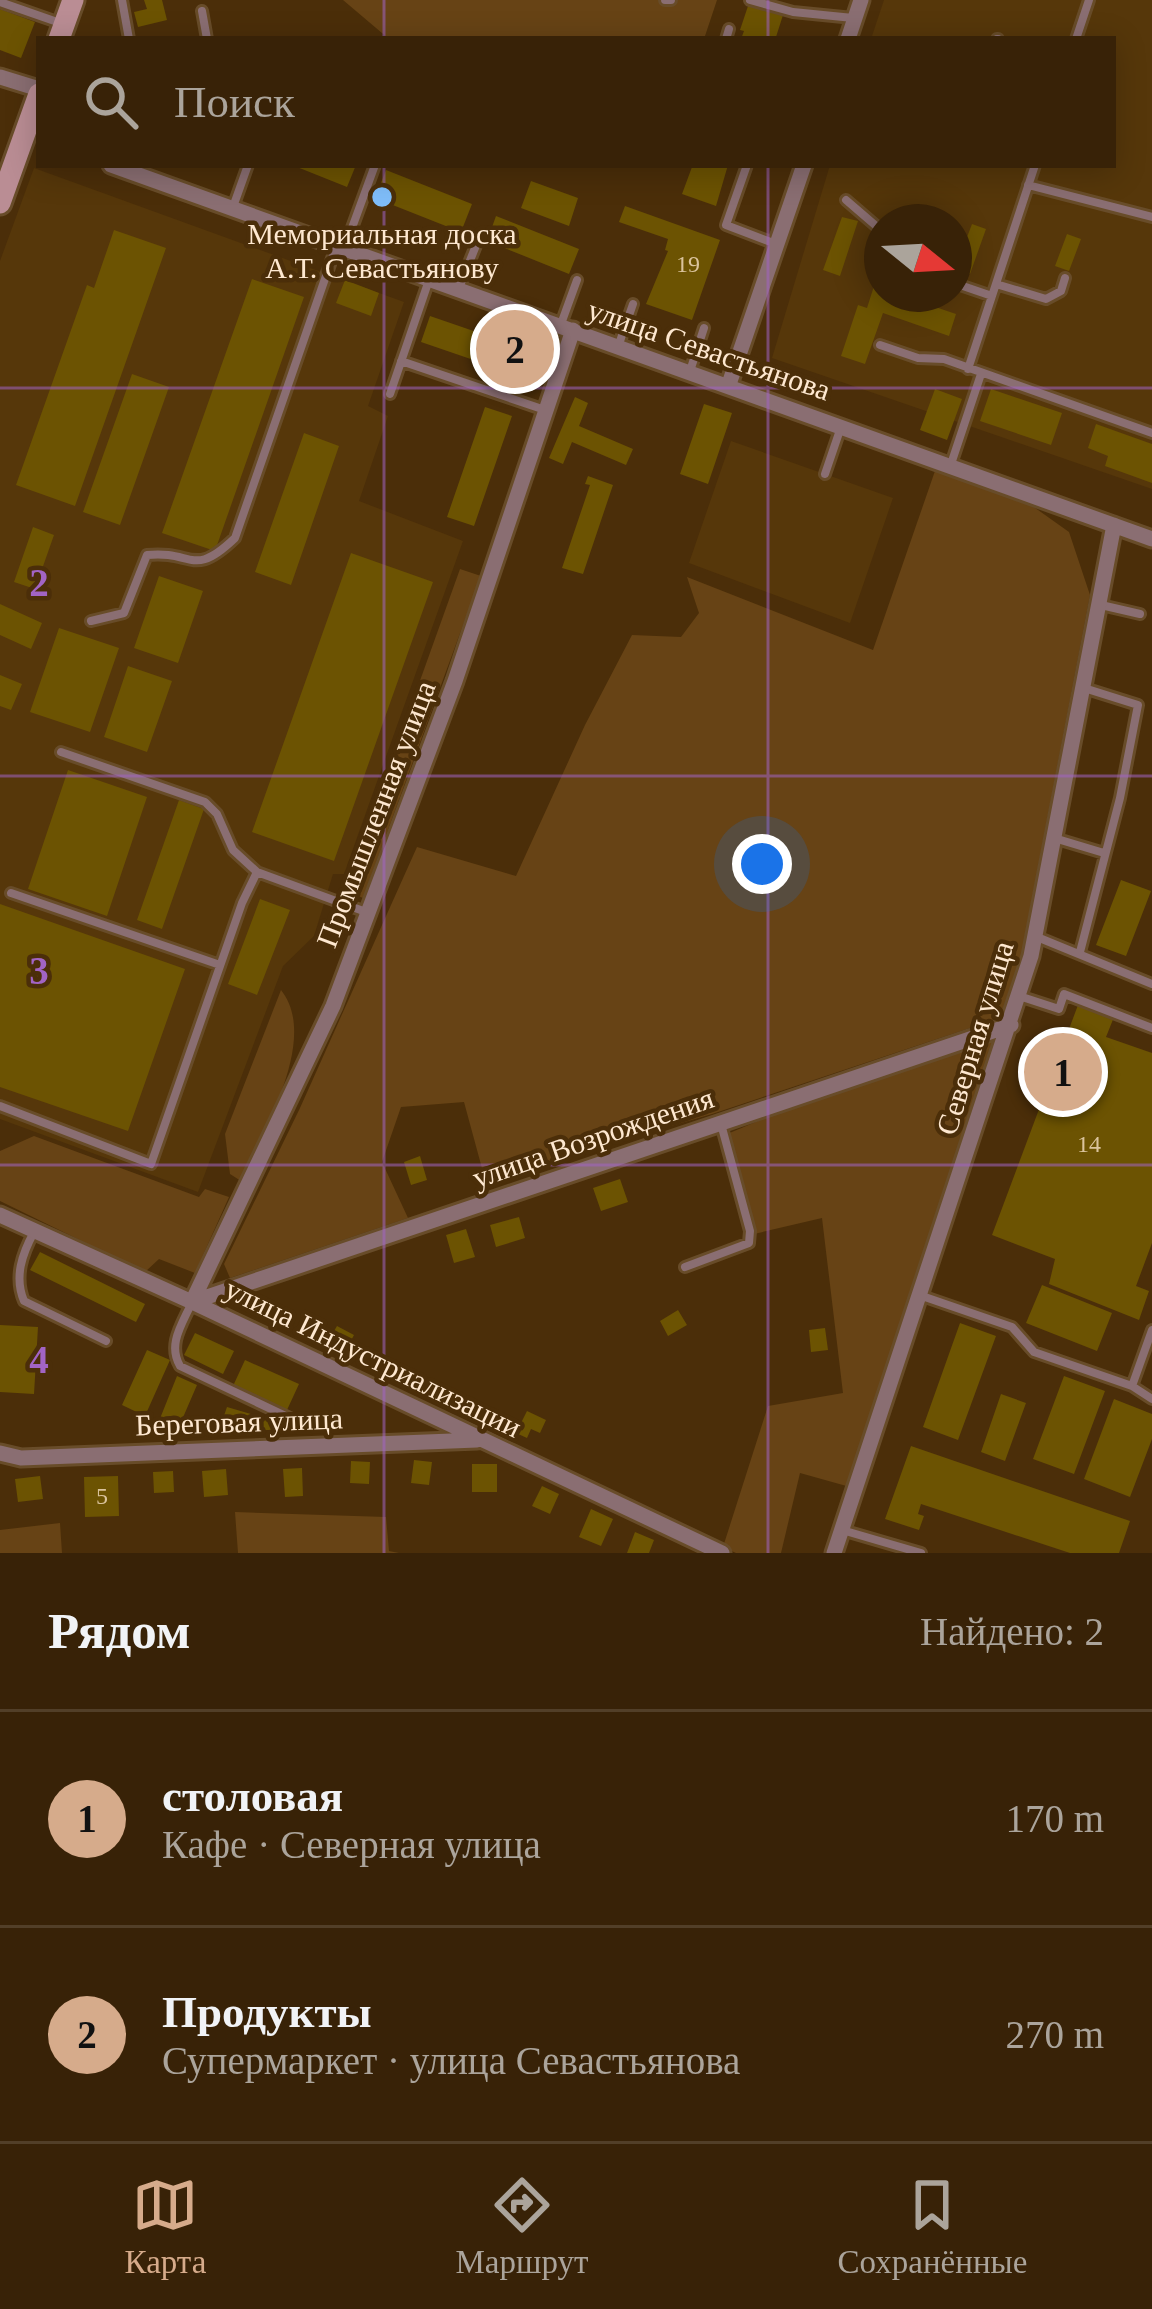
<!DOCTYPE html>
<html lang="ru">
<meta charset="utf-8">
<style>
:root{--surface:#382207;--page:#432f15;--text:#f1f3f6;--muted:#aba49b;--line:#523f28;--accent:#d6ab8b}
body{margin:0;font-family:Georgia,serif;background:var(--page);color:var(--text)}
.compass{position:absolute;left:864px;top:204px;width:108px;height:108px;border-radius:50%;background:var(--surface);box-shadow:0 6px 30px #0003;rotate:108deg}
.you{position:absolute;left:762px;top:864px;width:42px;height:42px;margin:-30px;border:9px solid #fff;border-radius:50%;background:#1a73e8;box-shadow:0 0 0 18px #1a73e833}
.badge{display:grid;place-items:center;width:78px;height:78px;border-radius:50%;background:var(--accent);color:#111;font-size:39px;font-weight:700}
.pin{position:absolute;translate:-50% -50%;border:6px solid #fff;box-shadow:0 3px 12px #0006}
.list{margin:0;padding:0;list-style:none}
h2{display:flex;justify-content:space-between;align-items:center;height:156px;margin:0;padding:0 48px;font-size:51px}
h2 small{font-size:39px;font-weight:400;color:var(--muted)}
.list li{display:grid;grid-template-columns:78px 1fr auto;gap:36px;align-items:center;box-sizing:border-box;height:216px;padding:0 48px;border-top:3px solid var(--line)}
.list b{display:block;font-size:45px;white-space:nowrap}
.list p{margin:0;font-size:39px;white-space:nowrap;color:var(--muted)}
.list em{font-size:39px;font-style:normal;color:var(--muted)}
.icon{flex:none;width:66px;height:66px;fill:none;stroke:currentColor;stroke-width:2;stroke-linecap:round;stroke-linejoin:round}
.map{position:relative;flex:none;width:1152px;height:1553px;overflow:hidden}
.search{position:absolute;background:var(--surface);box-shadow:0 6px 30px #0003;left:36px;right:36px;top:36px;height:132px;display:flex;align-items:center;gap:30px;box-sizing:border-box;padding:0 42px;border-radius:0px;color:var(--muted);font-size:45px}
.sheet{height:588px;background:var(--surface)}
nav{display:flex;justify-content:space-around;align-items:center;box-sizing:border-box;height:168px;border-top:3px solid var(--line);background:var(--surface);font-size:33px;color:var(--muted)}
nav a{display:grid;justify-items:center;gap:6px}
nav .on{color:var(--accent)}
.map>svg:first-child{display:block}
</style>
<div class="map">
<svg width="1152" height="1553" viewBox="0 0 1152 1553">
<rect width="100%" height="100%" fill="#4b2e09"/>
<path fill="#56370a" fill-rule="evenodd" d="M884 0H1152V489L772 358 830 165H1113V39H871ZM882 222H954V294H882Z
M34 168 404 302 368 406 388 416 359 501 463 541 344 874H333L314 936 283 966 198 1192 0 1119V261Z
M731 441 893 498 850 623 689 563Z"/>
<path fill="#674315" d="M343 0H717L704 39H389Z
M936 468 1024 500 1069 532 1090 595 1021 956 1000 1018 712 1114 541 1164 483 1172 464 1102 401 1107 382 1162 408 1218 230 1278 224 1264 300 1108 417 847 516 876 585 725 632 635 681 637 699 613 687 577 873 650Z
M460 569 481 576 363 898 345 890Z
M281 990C320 1039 262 1132 241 1181L230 1174 225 1134Z
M993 1040 995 1046 850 1487 800 1473 781 1553H736L723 1547 768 1406 843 1393 822 1218 754 1234 720 1137 799 1104Z
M34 1136 199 1197 205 1189 229 1197 195 1273 159 1259 145 1272 0 1201V1151Z
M235 1512 386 1517 389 1551 399 1553H238Z
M60 1523 62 1553H0V1530Z"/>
<path fill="#6c5302" d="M144 0H162L167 20 138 27 134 12 147 9Z
M749 3 783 15 776 37 741 39 744 31 740 30Z
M0 9 35 22 21 58 0 50Z
M292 165H356L347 187Z
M697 165H728L716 206 682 194 692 167Z
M386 170 472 204 461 232 375 198Z
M531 181 578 198 569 226 521 208Z
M625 206 720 240 692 320 646 304 668 251 665 250 668 239 619 222Z
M496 216 579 249 569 274 487 241Z
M842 217 858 221 840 276 823 270Z
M972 224 986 229 970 274 955 269Z
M114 230 166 248 75 506 16 485 87 285 94 288Z
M1067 234 1081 239 1069 271 1055 266Z
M252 279 304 297 215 551 162 533Z
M345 280 379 293 371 316 336 303Z
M874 286 882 289V294H897L956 314 949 336 883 313 865 364 841 356 858 305 867 308Z
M430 316 535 352 526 378 421 342Z
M132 374 169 387 120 525 83 512Z
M935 389 962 399 947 440 920 430Z
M991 389 1062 413 1051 445 980 421Z
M575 397 588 403 579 426 633 449 626 465 572 442 563 464 549 458Z
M704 404 732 413 708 484 680 474Z
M485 407 512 416 474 526 447 517Z
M1096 424 1152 444V483L1105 466 1108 456 1088 448Z
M304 433 339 446 291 585 255 572Z
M588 476 613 485 583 574 562 568 590 485 585 484Z
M33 527 54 535 35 589 14 582Z
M351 553 433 582 334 861 252 832Z
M159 576 203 591 178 663 134 648Z
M0 604 42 623 31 649 0 635Z
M59 628 119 648 90 732 30 712Z
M128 666 172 681 147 752 104 737Z
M0 675 22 684 11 710 0 706Z
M68 770 147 797 107 916 28 889Z
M179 800 204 809 162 929 137 920Z
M1121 880 1151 891 1126 956 1096 945Z
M260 899 290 910 257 995 228 984Z
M0 904 185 969 128 1131 0 1087Z
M1078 1005 1114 1017 1106 1037 1152 1053V1243L1136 1286 1149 1291 1139 1320 1049 1284 1055 1259 992 1235Z
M420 1156 427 1180 411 1185 404 1162Z
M620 1179 628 1202 601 1211 593 1188Z
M519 1217 525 1238 496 1247 490 1225Z
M466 1229 475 1257 454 1263 446 1235Z
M40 1252 145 1304 136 1322 30 1270Z
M1042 1285 1112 1313 1097 1351 1026 1323Z
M678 1310 687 1325 668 1336 660 1321Z
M960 1323 996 1336 958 1440 923 1427Z
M0 1325 38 1327 34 1394 0 1392Z
M337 1326 354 1335 345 1352 327 1343Z
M825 1328 828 1350 811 1352 809 1330Z
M195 1333 234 1351 223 1374 184 1355Z
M147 1350 170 1360 145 1416 122 1405Z
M245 1360 299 1384 287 1410 233 1386Z
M177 1376 197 1385 178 1429 159 1421Z
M1064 1376 1105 1391 1074 1474 1033 1459Z
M1001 1394 1026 1403 1005 1461 981 1452Z
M1114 1399 1152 1414V1439L1130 1497 1084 1479Z
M227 1407 282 1423 279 1430H219Z
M527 1411 546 1420 540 1433 531 1429 527 1438 516 1433Z
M911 1446 1130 1521 1119 1553H1070L921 1504 918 1514 924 1516 919 1530 885 1519Z
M414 1460 432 1462 429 1485 411 1483Z
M351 1461 370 1462 369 1484 350 1483Z
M472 1464H497V1492H472Z
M302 1468 303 1496 285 1497 283 1469Z
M226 1469 228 1495 204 1497 202 1471Z
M173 1471 174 1492 154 1493 153 1472Z
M40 1476 43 1499 18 1502 15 1479Z
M118 1476 119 1516 85 1517 84 1477Z
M542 1486 559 1494 550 1514 532 1506Z
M591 1509 613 1519 601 1546 579 1537Z
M635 1532 654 1540 649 1553H627Z"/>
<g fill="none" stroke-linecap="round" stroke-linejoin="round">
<g stroke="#684c29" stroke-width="14">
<path id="lane" d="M122 0 129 39
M665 0H671
M750 0 793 12 853 18
M0 2 63 24
M202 11 207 39
M726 39 729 29
M997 39H998
M1076 39 1089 0
M747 165 726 225 776 244
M1028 185 1152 217
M846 200 882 231
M233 207 248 165
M345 247 375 165
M954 283 992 296
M996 284 1046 299 1061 291 1065 278
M459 288 477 243
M561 324 577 280
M619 344 633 304
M880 345 918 358 944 359 1152 433
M401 361 545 410
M968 369 1035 165
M690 371 704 328
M390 394 429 280
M951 464 981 374
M825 474 841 427
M1101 605 1140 614
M91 621 124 613 147 555C194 550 192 579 235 538L336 247
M61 752 205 802 217 814 233 850 257 872
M1054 838 1104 853
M11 893 220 965
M1037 937 1152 984
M1080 952 1120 798 1138 705 1084 688
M1019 996 1059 1009 1064 994 1152 1028
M0 1106 151 1164 242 903 257 872 366 912
M34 1232C22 1254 14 1277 24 1301L106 1341
M685 1267 749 1243 750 1231 721 1124
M922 1296 1012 1327 1034 1352 1132 1386 1152 1399
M192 1302C183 1323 167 1344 180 1366L290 1418
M1132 1386 1152 1330
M842 1530 921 1553"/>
</g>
<g stroke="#684c29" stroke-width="21">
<path id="street" d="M848 39 861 0
M0 77 39 89
M111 165 1152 539
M729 384 804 165
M0 1215 192 1302 722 1553
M192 1302 333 1006 455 681 573 330
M192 1302 1011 1025
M0 1453 21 1458 477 1440
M834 1553 1031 956 1114 525"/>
</g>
<g stroke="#684c29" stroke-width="27">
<path id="secondary" d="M59 39 73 0
M0 203 39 94"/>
</g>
<use href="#lane" stroke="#8a6e72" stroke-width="8"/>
<use href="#street" stroke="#8a6e72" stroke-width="15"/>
<use href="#secondary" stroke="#ba8d94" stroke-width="21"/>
</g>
<path fill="none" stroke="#a264c4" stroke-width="3" stroke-opacity="0.55" d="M384 0V39M768 0V39M384 165V1553M768 165V1553M0 388H1152M0 776H1152M0 1165H1152"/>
<circle fill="#7fbdf9" stroke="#4b2e09" stroke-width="4.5" cx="382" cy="197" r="12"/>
<g text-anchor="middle" stroke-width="9" stroke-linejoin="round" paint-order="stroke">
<g font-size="24" fill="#dac39c">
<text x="688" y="272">19</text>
<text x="1089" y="1152">14</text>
<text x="102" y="1504">5</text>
</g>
<g font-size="30" fill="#fee8d0" stroke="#4b2e09">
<text x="382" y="244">Мемориальная доска<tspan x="382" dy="34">А.Т. Севастьянову</tspan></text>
</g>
<g font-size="30" fill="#fee8d0" stroke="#4b2e09">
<text transform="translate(709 350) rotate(19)" y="10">улица Севастьянова</text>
<text transform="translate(376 814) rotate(-69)" y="10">Промышленная улица</text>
<text transform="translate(975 1038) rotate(-73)" y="10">Северная улица</text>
<text transform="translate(593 1138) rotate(-19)" y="10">улица Возрождения</text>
<text transform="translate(373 1358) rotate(26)" y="10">улица Индустриализации</text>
<text transform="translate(239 1422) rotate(-2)" y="10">Береговая улица</text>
</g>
</g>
<g font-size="39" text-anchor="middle" font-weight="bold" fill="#a264c4" stroke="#4b2e09" stroke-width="9" stroke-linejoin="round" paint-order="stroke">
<text x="39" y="596">2</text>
<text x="39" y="984">3</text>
<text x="39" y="1373">4</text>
</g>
</svg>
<svg class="compass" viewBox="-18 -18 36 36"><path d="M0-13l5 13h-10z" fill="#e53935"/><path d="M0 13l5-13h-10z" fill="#aba49b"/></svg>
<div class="you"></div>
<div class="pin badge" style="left:1063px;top:1072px">1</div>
<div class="pin badge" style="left:515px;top:349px">2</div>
<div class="search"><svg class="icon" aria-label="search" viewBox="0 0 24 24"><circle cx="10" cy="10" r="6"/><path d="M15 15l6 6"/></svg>Поиск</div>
</div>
<section class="sheet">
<h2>Рядом<small>Найдено: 2</small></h2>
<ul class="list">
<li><span class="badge">1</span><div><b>столовая</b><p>Кафе · Северная улица</p></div><em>170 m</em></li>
<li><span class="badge">2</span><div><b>Продукты</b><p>Супермаркет · улица Севастьянова</p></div><em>270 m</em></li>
</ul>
</section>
<nav>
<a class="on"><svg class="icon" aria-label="map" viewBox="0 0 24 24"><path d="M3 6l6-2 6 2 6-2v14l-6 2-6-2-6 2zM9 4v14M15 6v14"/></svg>Карта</a>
<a><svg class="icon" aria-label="directions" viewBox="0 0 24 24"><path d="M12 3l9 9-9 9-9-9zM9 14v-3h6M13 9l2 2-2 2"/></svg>Маршрут</a>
<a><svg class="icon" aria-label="saved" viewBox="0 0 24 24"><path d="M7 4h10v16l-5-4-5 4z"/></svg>Сохранённые</a>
</nav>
